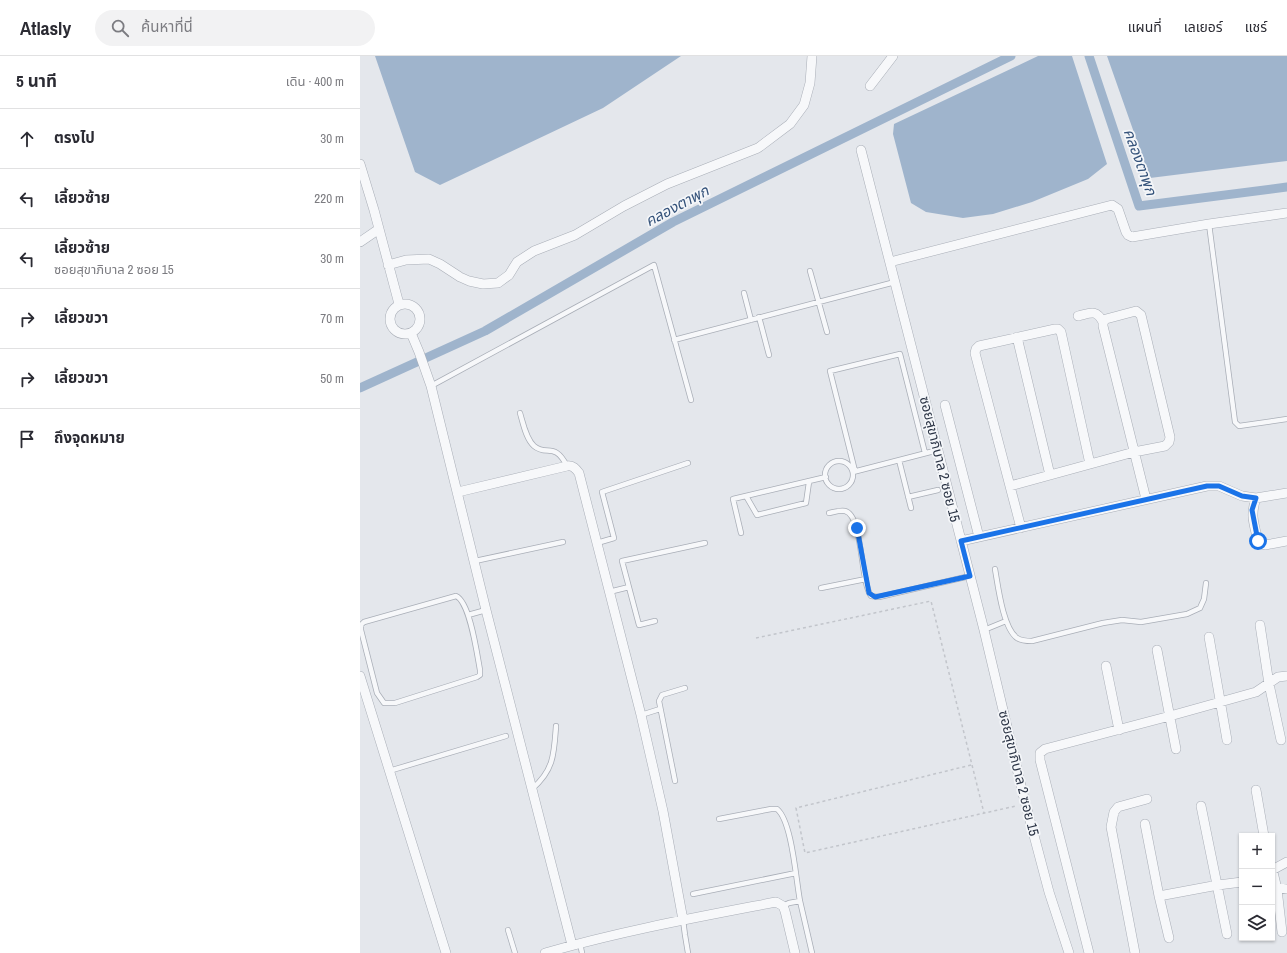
<!DOCTYPE html>
<html lang="th">
<meta charset="utf-8">
<style>
:root{--surface:#fff;--page:#f2f2f3;--text:#2b2b33;--muted:#7c7c81;--line:#e1e1e2}
body{margin:0;font-family:"Archivo Narrow","Noto Sans Thai",sans-serif;background:var(--page);color:var(--text)}
.controls{position:absolute;right:12px;bottom:12px;display:grid;overflow:hidden;border-radius:0px;box-shadow:0 1px 3px #0004}
.controls button{width:36px;height:36px;display:grid;place-items:center;padding:0;border:0;border-bottom:1px solid var(--line);background:var(--surface);color:var(--text);font:20px sans-serif}
.stop{position:absolute;width:12px;height:12px;margin:-9px;border:3px solid #1a73e8;border-radius:50%;background:#fff}
.stop.end{background:#1a73e8;border-color:#fff;box-shadow:0 1px 4px #0008}
.list{margin:0;padding:0;list-style:none}
h2{display:flex;justify-content:space-between;align-items:center;height:52px;margin:0;padding:0 16px;font-size:17px}
h2 small{font-size:13px;font-weight:400;color:var(--muted)}
.list li{display:grid;grid-template-columns:26px 1fr auto;gap:12px;align-items:center;box-sizing:border-box;height:60px;padding:0 16px;border-top:1px solid var(--line)}
.list b{display:block;font-size:15px;white-space:nowrap}
.list p{margin:0;font-size:13px;white-space:nowrap;color:var(--muted)}
.list em{font-size:13px;font-style:normal;color:var(--muted)}
.icon{flex:none;width:22px;height:22px;fill:none;stroke:currentColor;stroke-width:2;stroke-linecap:round;stroke-linejoin:round}
.map{position:relative;flex:none;width:927px;height:897px;overflow:hidden}
header{display:flex;align-items:center;gap:24px;box-sizing:border-box;height:56px;padding:0 20px;background:var(--surface);border-bottom:1px solid var(--line)}
header strong{font-size:19px}
nav{display:flex;gap:22px;margin-inline-start:auto;font-size:14px}
.search{width:280px;height:36px;background:var(--page);display:flex;align-items:center;gap:10px;box-sizing:border-box;padding:0 14px;border-radius:22px;color:var(--muted);font-size:15px}
main{display:flex}
aside{flex:1;background:var(--surface)}
.map>svg:first-child{display:block}
</style>
<header>
<strong>Atlasly</strong>
<div class="search"><svg class="icon" aria-label="search" viewBox="0 0 24 24"><circle cx="10" cy="10" r="6"/><path d="M15 15l6 6"/></svg>ค้นหาที่นี่</div>
<nav><a>แผนที่</a><a>เลเยอร์</a><a>แชร์</a></nav>
</header>
<main>
<aside>
<h2>5 นาที<small>เดิน · 400 m</small></h2>
<ul class="list">
<li><svg class="icon" aria-label="ahead" viewBox="0 0 24 24"><path d="M12 20V5M6 11l6-6 6 6"/></svg><div><b>ตรงไป</b></div><em>30 m</em></li>
<li><svg class="icon" aria-label="left" viewBox="0 0 24 24"><path d="M17 20v-9H6M10 6l-5 5 5 5"/></svg><div><b>เลี้ยวซ้าย</b></div><em>220 m</em></li>
<li><svg class="icon" aria-label="left" viewBox="0 0 24 24"><path d="M17 20v-9H6M10 6l-5 5 5 5"/></svg><div><b>เลี้ยวซ้าย</b><p>ซอยสุขาภิบาล 2 ซอย 15</p></div><em>30 m</em></li>
<li><svg class="icon" aria-label="right" viewBox="0 0 24 24"><path d="M7 20v-9h11M14 6l5 5-5 5"/></svg><div><b>เลี้ยวขวา</b></div><em>70 m</em></li>
<li><svg class="icon" aria-label="right" viewBox="0 0 24 24"><path d="M7 20v-9h11M14 6l5 5-5 5"/></svg><div><b>เลี้ยวขวา</b></div><em>50 m</em></li>
<li><svg class="icon" aria-label="arrive" viewBox="0 0 24 24"><path d="M6 21V4h12l-3 4 3 4H6"/></svg><div><b>ถึงจุดหมาย</b></div></li>
</ul>
</aside>
<div class="map">
<svg width="927" height="897" viewBox="0 0 927 897">
<rect width="100%" height="100%" fill="#e4e7ec"/>
<path fill="#9fb4cc" d="M15 0H321L243 52 80 129 55 116Z
M678 0H712L747 108 728 123 672 146 633 158 603 162 566 156 551 147 533 78 534 68Z
M747 0H927V105L790 122Z"/>
<g fill="none" stroke-linecap="round" stroke-linejoin="round">
<path stroke="#9fb4cc" stroke-width="9" d="M729 0 779 150 927 131
M0 332 125 275 313 166 651 0"/>
<g stroke="#a9aeb7" stroke-width="6">
<path id="lane" d="M849 168 875 366 879 370 927 363
M450 215 467 276
M384 237 391 264
M399 261 409 299
M314 284 535 226
M71 330 294 209 331 344
M160 357C163 367 166 383 174 390 187 401 194 385 207 410
M539 404 551 452
M465 419a14 14 0 1 1 28 0a14 14 0 1 1-28 0Z
M495 415 470 315 540 298 565 397
M493 416 578 394
M386 440 397 459 446 447 449 426
M548 441 578 434
M469 457C474 456 480 454 485 455 503 459 500 525 511 540L519 541 610 520
M381 477 373 443 466 421
M237 487 254 482 242 436 328 407
M115 505 203 486
M635 513C638 530 643 572 657 582 662 585 667 585 672 585L743 567 762 564 781 566 827 558 840 552 844 543 846 527
M461 532 506 523
M249 536 269 531
M96 540C110 546 117 598 120 614V619L117 621 35 647H24L17 637 1 574V569L4 566Z
M108 559 126 554
M295 565 279 569 262 505 345 487
M624 574 646 565
M281 659 300 653
M29 715 146 680
M315 725 299 645 302 639 325 632
M172 733C194 714 194 698 196 670
M359 763 411 753H417C432 765 436 824 440 845 444 863 448 880 452 897
M333 838 436 817
M423 850 429 847 440 845
M323 864 325 879 328 897
M148 874 155 897
M220 887 222 897"/>
</g>
<g stroke="#a9aeb7" stroke-width="10">
<path id="street" d="M510 30 533 0
M501 94 624 574 663 738 689 836 709 897
M0 108 14 154 39 248
M0 186 19 173
M530 206 752 149 758 153 766 176 768 179 772 181 849 168 927 157
M28 209 46 204 69 203 80 208 100 221 109 225 123 228 138 227 149 219 157 206 174 195 215 179 264 150 307 128 398 92 430 68 444 49 450 27 452 0
M30 263a15 15 0 1 1 30 0a15 15 0 1 1-30 0Z
M718 260C731 257 736 253 743 266
M51 277 59 296 71 330 126 554 212 889
M657 281 690 419
M585 349 619 481
M650 430 774 396 805 390 809 386 810 381 781 259 776 255 746 263 743 266V270L786 443
M98 436 207 410C213 409 216 413 219 417L281 659 303 755 323 864
M896 442C890 460 894 467 898 485L901 488 905 489 927 485
M661 472 615 297 616 293 619 290 695 273H698L701 276 730 408
M601 485 847 430H859L882 440 896 442 927 437
M900 569 909 628 921 684
M849 581 867 684
M797 594 816 693
M746 610 759 674
M0 620 86 897
M896 734 904 780
M841 750 867 878
M785 768 799 840 809 882
M912 812 917 833 922 876
M912 814 927 806
M912 831 927 833
M799 840 858 829 882 826
M185 897C261 875 338 861 416 846L423 850 425 855 435 897
M729 897 680 704V697L685 693 810 660 896 636 918 621 927 620
M775 897 751 771 754 756 758 751 787 743"/>
</g>
<path stroke="#c2c5cb" stroke-width="1.5" stroke-dasharray="3 3" stroke-linecap="butt" d="M396 582 571 545 624 757
M611 709 436 752 445 797 656 750"/>
<use href="#lane" stroke="#f7f8fa" stroke-width="4.5"/>
<use href="#street" stroke="#f7f8fa" stroke-width="9"/>
</g>
<g fill="none" stroke-linecap="round" stroke-linejoin="round">
<path stroke="#1a73e8" stroke-width="5" d="M497 472 509 537 515 541 610 520 601 485 847 430H859L882 440 896 442 892 454 898 485"/>
</g>
<g text-anchor="middle" stroke-width="3.5" stroke-linejoin="round" paint-order="stroke">
<g font-size="14" fill="#2b3445" stroke="#f4f6f9">
<text transform="translate(580 403) rotate(76)" y="5">ซอยสุขาภิบาล 2 ซอย 15</text>
<text transform="translate(659 717) rotate(76)" y="5">ซอยสุขาภิบาล 2 ซอย 15</text>
</g>
<g font-size="15" font-style="italic" fill="#34527a" stroke="#f4f6f9">
<text transform="translate(780 106) rotate(70)" y="5">คลองตาพุก</text>
<text transform="translate(317 150) rotate(-28)" y="5">คลองตาพุก</text>
</g>
</g>
</svg>
<div class="controls">
<button>+</button>
<button>−</button>
<button><svg class="icon" aria-label="layers" viewBox="0 0 24 24"><path d="M12 4l9 5-9 5-9-5zM3 14l9 5 9-5"/></svg></button>
</div>
<div class="stop" style="left:898px;top:485px"></div>
<div class="stop end" style="left:497px;top:472px"></div>
</div>
</main>
